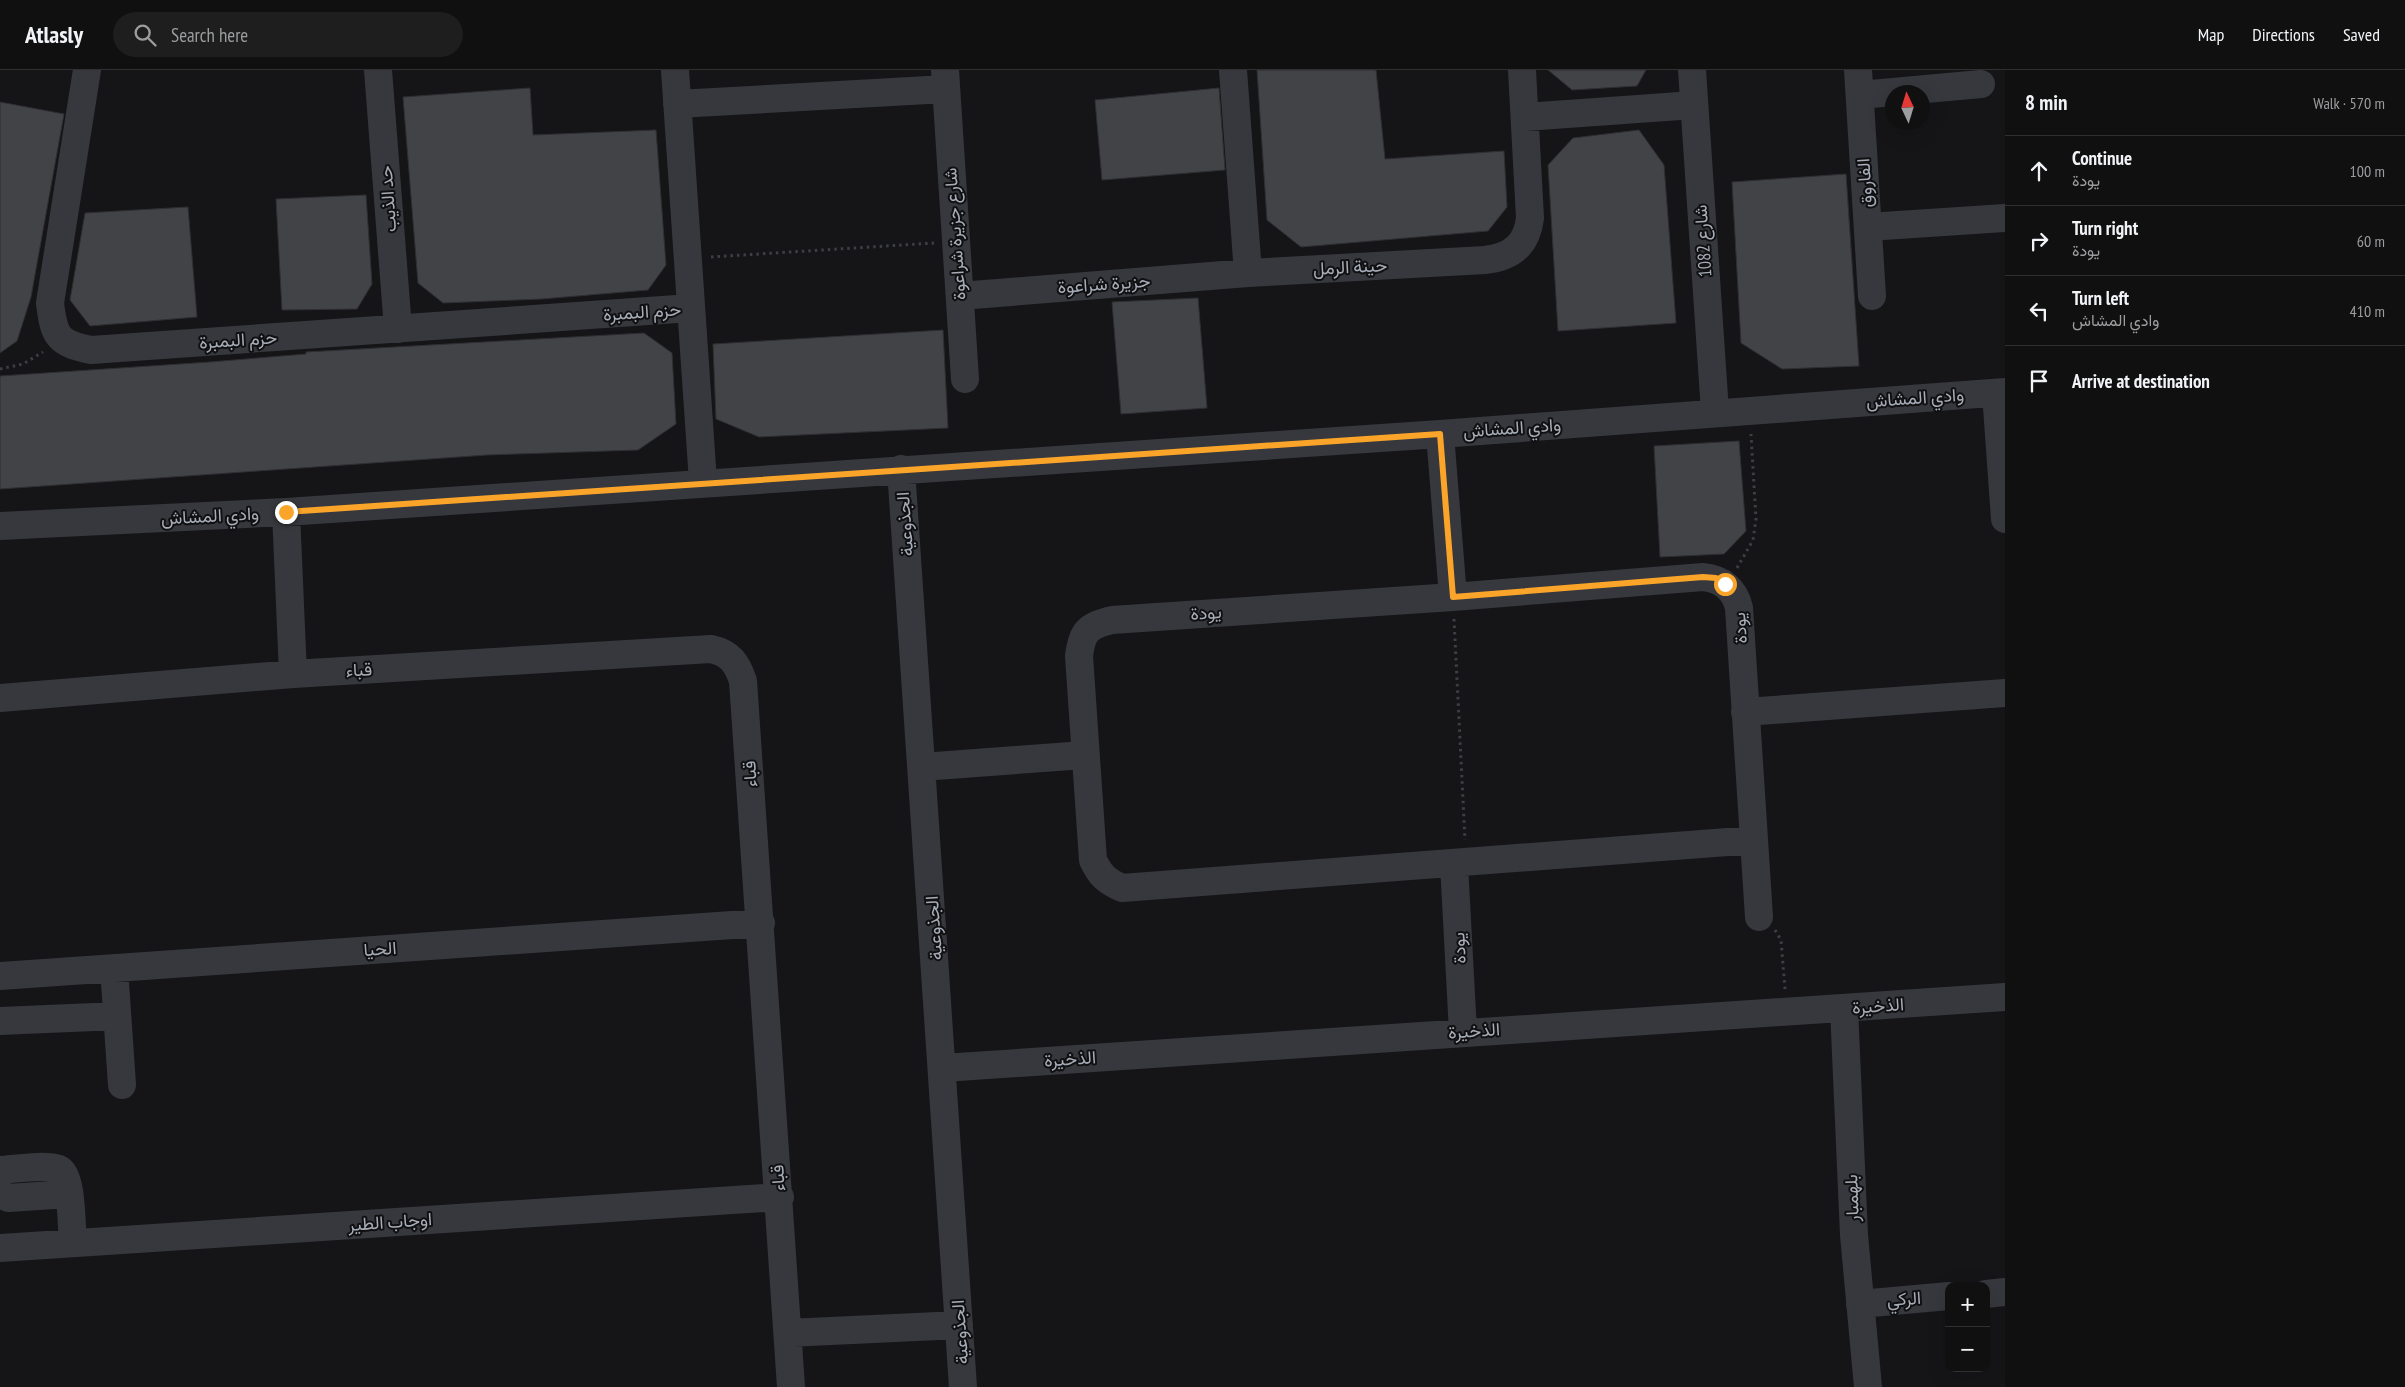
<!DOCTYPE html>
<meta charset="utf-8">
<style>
:root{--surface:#101011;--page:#1e1e1f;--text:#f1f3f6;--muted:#9c9d9f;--line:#303031}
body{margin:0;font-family:"PT Sans Narrow",Vazirmatn,sans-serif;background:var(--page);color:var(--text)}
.controls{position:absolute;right:15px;bottom:15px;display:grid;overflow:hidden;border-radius:10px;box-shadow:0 5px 20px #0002}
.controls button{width:45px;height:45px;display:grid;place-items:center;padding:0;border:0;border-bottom:1px solid var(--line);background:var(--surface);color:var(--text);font:25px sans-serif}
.compass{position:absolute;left:1885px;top:15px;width:45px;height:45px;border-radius:50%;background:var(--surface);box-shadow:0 5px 20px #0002;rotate:356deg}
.stop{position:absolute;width:15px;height:15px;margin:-11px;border:4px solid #faa52a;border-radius:50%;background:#fff}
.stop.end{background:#faa52a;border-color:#fff;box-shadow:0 1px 5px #0008}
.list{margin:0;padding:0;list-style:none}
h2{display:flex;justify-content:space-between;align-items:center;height:65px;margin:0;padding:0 20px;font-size:21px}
h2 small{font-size:16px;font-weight:400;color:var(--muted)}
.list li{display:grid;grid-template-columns:32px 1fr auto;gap:15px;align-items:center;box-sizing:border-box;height:70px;padding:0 20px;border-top:1px solid var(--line)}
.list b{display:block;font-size:19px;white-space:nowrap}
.list p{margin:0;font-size:16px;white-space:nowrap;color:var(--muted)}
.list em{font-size:16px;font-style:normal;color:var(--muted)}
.icon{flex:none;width:28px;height:28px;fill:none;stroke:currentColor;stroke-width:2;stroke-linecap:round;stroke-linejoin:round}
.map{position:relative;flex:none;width:2005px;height:1317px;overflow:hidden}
header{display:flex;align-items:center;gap:30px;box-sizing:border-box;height:70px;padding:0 25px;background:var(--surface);border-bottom:1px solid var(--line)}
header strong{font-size:24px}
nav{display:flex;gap:28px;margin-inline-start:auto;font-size:18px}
.search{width:350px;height:45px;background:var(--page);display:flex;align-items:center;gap:12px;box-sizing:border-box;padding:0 18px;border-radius:28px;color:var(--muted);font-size:19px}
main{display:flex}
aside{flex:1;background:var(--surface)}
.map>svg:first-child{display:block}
</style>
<header>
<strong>Atlasly</strong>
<div class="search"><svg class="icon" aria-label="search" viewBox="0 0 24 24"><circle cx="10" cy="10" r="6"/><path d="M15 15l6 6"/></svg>Search here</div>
<nav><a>Map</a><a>Directions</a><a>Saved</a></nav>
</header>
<main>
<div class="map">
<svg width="2005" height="1317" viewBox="0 0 2005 1317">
<rect width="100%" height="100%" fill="#151517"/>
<path fill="#414347" stroke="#2f2f33" d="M1257 0H1376L1385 89 1504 81 1507 137 1488 161 1301 177 1267 150Z
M1548 0H1646L1637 16 1572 20Z
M530 18 533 65 656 60 666 195 648 220 542 229 443 233 418 213 403 27Z
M1219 18 1225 100 1102 110 1095 30Z
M0 32 64 44 31 227 17 271 0 283Z
M1639 60 1664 95 1676 253 1558 261 1548 95 1573 68Z
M1846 104 1859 296 1782 299 1741 273 1732 112Z
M366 125 372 214 357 239 282 240 276 129Z
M188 137 197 247 90 256 70 230 85 143Z
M1198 228 1207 338 1121 344 1112 232Z
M943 260 948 358 759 367 716 349 713 274Z
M644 263 672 283 676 354 638 380 487 385 0 419V306L210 292 306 284V282Z
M1739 371 1746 461 1724 484 1660 487 1654 376Z"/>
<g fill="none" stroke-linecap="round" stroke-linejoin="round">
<path stroke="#3c3f44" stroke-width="3" stroke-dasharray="2.5 4" stroke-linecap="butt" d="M711 187 934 173
M0 299 23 294 43 282
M1737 498 1753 470 1756 449 1751 364
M1454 549 1465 770
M1775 860 1781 870 1785 919"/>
<path stroke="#36383d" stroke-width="28" d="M87 0 50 233C54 266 57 273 91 280L691 238
M378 0 398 259
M675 0 703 412
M945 0 965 309
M1233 0 1248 203
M1692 0 1715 342
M1858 0 1872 226
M1860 25 1981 14
M677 34 946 19
M1525 47 1694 35
M1868 157 2005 148
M960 226 1248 203 1485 190C1511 187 1527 175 1530 148L1522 0
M1996 323 2005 449
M1440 364 1453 527
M901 399 963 1317
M286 442 293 604
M0 456 286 442 1440 364 2005 322
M0 628 293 604 711 579C730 583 737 593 743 611L791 1317
M1745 642 2005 623
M922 697 1084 685
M1754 770 1122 818C1106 811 1100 805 1093 790L1079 586C1082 561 1088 556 1112 550L1453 527 1703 507C1722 509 1735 519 1739 538L1759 847
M1454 794 1463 962
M114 898 122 1015
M0 906 761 853
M1844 938 1854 1165 1868 1317
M0 951 117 946
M943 998 2005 927
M0 1100C15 1099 45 1094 59 1099 73 1105 71 1158 73 1173
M0 1123 8 1128 69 1124
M0 1178 780 1127
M1986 1224 2005 1222
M1860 1234 1949 1226
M788 1263 959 1255"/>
</g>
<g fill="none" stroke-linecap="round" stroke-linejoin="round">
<path stroke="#faa52a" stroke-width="6" d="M286 442 1440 364 1453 527 1703 507 1716 508 1725 514"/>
</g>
<g text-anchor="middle" stroke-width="4" stroke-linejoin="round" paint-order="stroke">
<g font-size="18" fill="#a7adb8" stroke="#101012">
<text transform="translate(1865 113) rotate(-94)" y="6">الفاروق</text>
<text transform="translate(388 129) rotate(-94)" y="6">حد الذيب</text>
<text transform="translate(955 164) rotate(-94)" y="6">شارع جزيرة شراعوة</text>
<text transform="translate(1703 171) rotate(-94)" y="6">شارع 1082</text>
<text transform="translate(1350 197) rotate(-3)" y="6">حينة الرمل</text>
<text transform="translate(1104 214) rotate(-4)" y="6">جزيرة شراعوة</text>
<text transform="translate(642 242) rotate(-4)" y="6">حزم البمبرة</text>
<text transform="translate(238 270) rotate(-4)" y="6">حزم البمبرة</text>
<text transform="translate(1915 328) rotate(-4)" y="6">وادي المشاش</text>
<text transform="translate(1512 358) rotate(-4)" y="6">وادي المشاش</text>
<text transform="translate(210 446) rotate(-3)" y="6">وادي المشاش</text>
<text transform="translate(905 454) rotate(-94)" y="6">الجذوعية</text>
<text transform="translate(1206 543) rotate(-4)" y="6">يودة</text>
<text transform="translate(1740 558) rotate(-94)" y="6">يودة</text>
<text transform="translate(359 600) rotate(-3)" y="6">قباء</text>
<text transform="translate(750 704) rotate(-94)" y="6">قباء</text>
<text transform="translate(934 858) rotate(-94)" y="6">الجذوعية</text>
<text transform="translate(1459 878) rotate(-93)" y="6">يودة</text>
<text transform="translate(380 879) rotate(-4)" y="6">الحيا</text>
<text transform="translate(1878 936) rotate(-4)" y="6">الذخيرة</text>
<text transform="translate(1474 961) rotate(-4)" y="6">الذخيرة</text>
<text transform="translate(1070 989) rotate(-4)" y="6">الذخيرة</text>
<text transform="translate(778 1108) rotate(-94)" y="6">قباء</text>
<text transform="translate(1852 1128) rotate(-92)" y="6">بلهمبار</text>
<text transform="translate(390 1152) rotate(-4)" y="6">اوجاب الطير</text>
<text transform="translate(1904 1229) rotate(-4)" y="6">الركي</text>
<text transform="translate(960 1262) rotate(-94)" y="6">الجذوعية</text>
</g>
</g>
</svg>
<div class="controls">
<button>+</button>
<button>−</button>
</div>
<svg class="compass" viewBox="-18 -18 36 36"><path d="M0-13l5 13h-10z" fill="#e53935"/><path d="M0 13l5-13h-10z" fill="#9c9d9f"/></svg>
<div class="stop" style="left:1725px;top:514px"></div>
<div class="stop end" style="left:286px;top:442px"></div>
</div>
<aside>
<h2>8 min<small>Walk · 570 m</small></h2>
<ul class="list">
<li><svg class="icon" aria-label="ahead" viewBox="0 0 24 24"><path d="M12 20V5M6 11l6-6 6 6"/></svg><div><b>Continue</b><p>يودة</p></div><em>100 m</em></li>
<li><svg class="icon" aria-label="right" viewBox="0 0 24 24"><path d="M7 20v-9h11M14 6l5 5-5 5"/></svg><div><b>Turn right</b><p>يودة</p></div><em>60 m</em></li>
<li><svg class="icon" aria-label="left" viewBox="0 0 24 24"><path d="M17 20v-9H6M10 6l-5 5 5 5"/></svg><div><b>Turn left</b><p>وادي المشاش</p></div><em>410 m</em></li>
<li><svg class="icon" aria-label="arrive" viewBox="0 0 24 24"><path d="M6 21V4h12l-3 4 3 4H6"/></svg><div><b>Arrive at destination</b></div></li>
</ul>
</aside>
</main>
